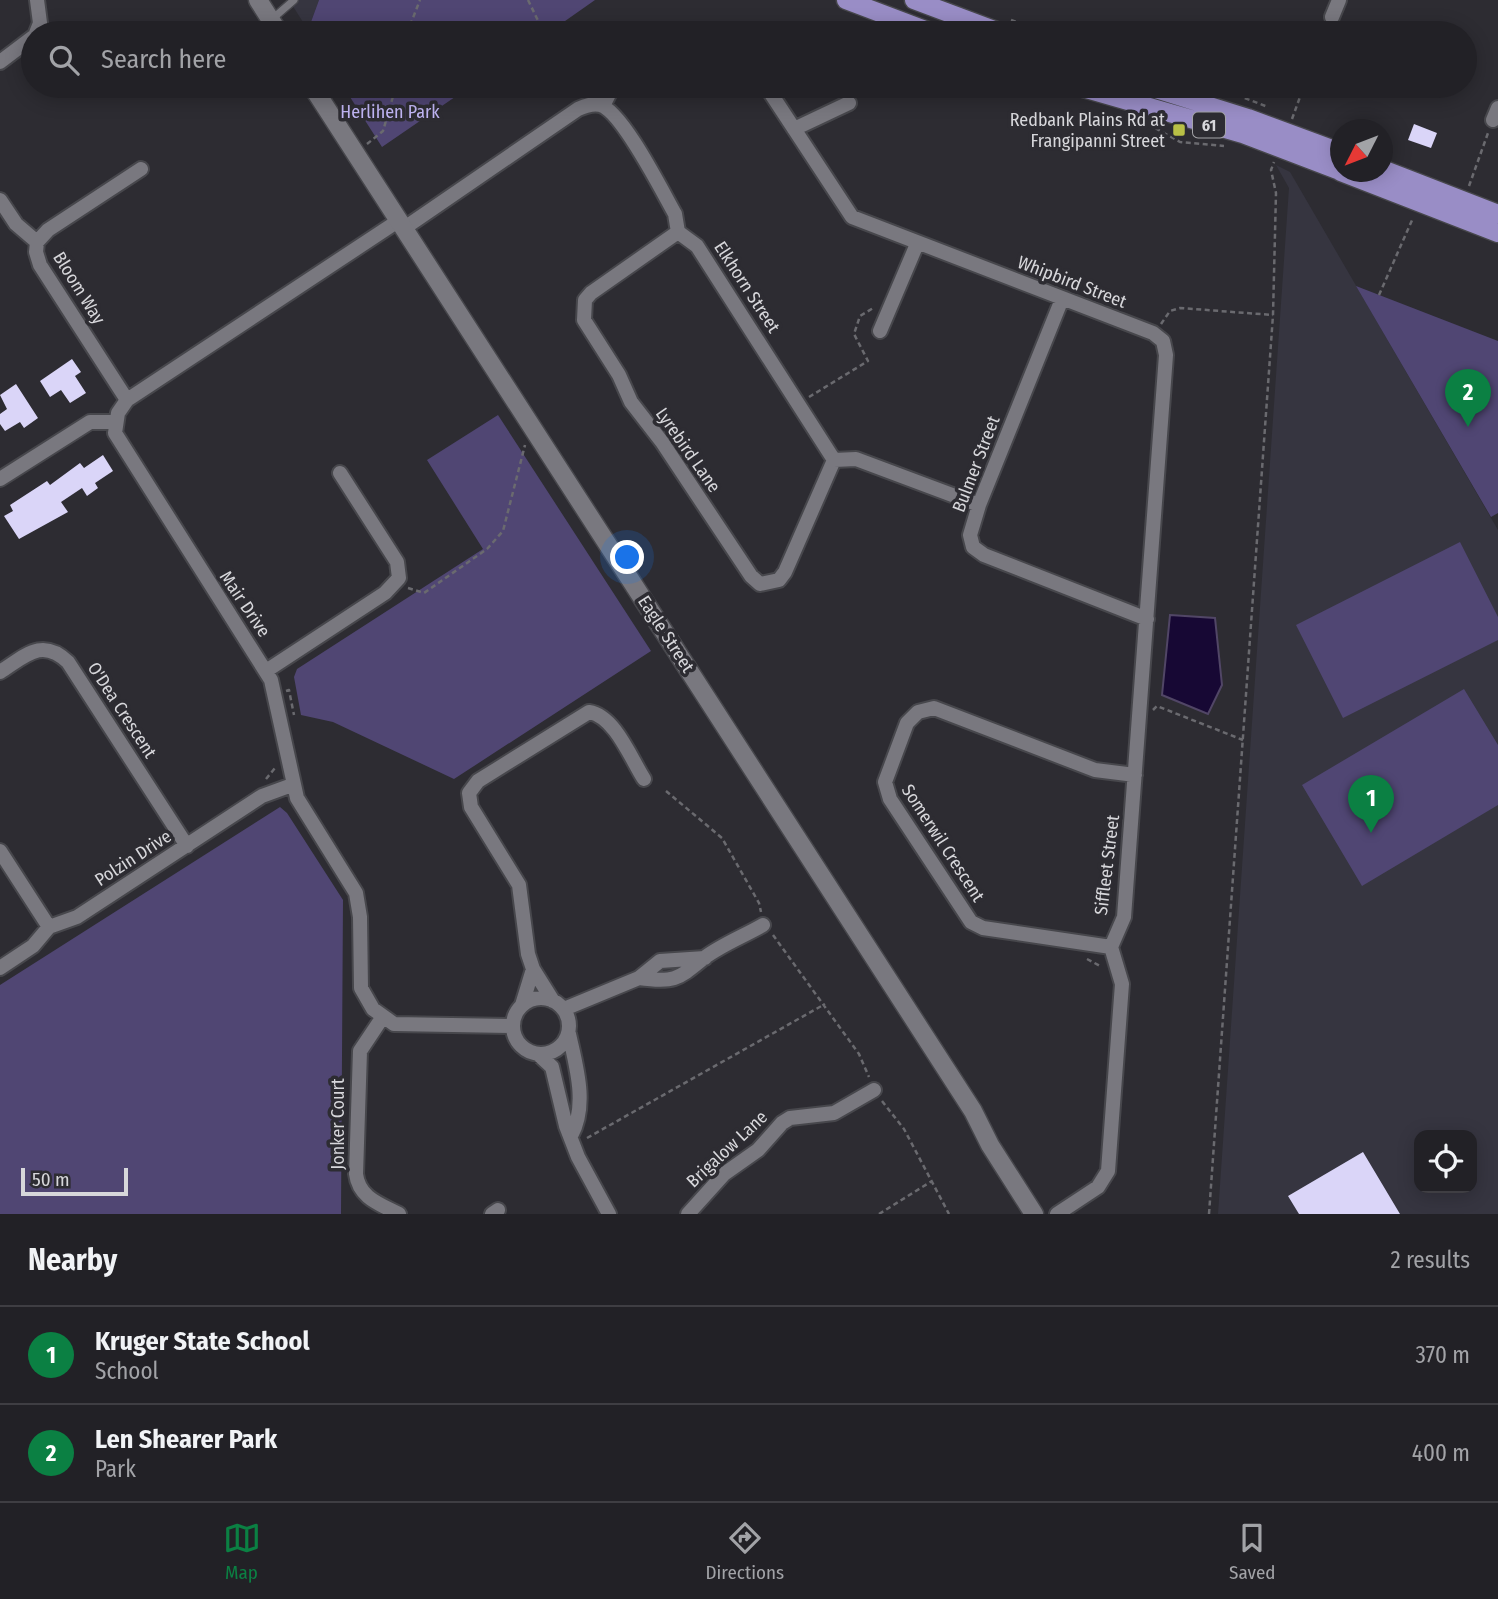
<!DOCTYPE html>
<style>
:root{--surface:#222126;--page:#2a292e;--text:#f1f3f6;--muted:#a2a3a7;--line:#3f3e43;--accent:#0b8043}
body{margin:0;font-family:"Fira Sans Condensed",sans-serif;background:var(--page);color:var(--text)}
.controls{position:absolute;right:21px;bottom:21px;display:grid;overflow:hidden;border-radius:14px;box-shadow:0 4px 18px #0003}
.controls button{width:63px;height:63px;display:grid;place-items:center;padding:0;border:0;border-bottom:2px solid var(--line);background:var(--surface);color:var(--text);font:35px sans-serif}
.compass{position:absolute;left:1330px;top:119px;width:63px;height:63px;border-radius:50%;background:var(--surface);box-shadow:0 4px 18px #0003;rotate:228deg}
.scale{position:absolute;left:21px;bottom:18px;width:107px;box-sizing:border-box;padding-left:7px;border:4px solid #d7d7db;border-top:0;font-size:19px;line-height:24px;white-space:nowrap;color:#d7d7db;-webkit-text-stroke:5px #2d2c32;paint-order:stroke}
.you{position:absolute;left:628px;top:558px;width:24px;height:24px;margin:-18px;border:5px solid #fff;border-radius:50%;background:#1a73e8;box-shadow:0 0 0 10px #1a73e833}
.badge{display:grid;place-items:center;width:46px;height:46px;border-radius:50%;background:var(--accent);color:#fff;font-size:23px;font-weight:700}
.pin{position:absolute;translate:-50% -58px;filter:drop-shadow(0 2px 4px #0008)}
.pin::after{content:'';position:absolute;top:37px;width:24px;height:21px;background:inherit;clip-path:polygon(0 0,100% 0,50% 100%)}
.list{margin:0;padding:0;list-style:none}
h2{display:flex;justify-content:space-between;align-items:center;height:91px;margin:0;padding:0 28px;font-size:30px}
h2 small{font-size:23px;font-weight:400;color:var(--muted)}
.list li{display:grid;grid-template-columns:46px 1fr auto;gap:21px;align-items:center;box-sizing:border-box;height:98px;padding:0 28px;border-top:2px solid var(--line)}
.list b{display:block;font-size:26px;white-space:nowrap}
.list p{margin:0;font-size:23px;white-space:nowrap;color:var(--muted)}
.list em{font-size:23px;font-style:normal;color:var(--muted)}
.icon{flex:none;width:38px;height:38px;fill:none;stroke:currentColor;stroke-width:2;stroke-linecap:round;stroke-linejoin:round}
.map{position:relative;flex:none;width:1498px;height:1214px;overflow:hidden}
.search{position:absolute;background:var(--surface);box-shadow:0 4px 18px #0003;left:21px;right:21px;top:21px;height:77px;display:flex;align-items:center;gap:18px;box-sizing:border-box;padding:0 24px;border-radius:38px;color:var(--muted);font-size:26px}
.sheet{height:287px;background:var(--surface)}
nav{display:flex;justify-content:space-around;align-items:center;box-sizing:border-box;height:98px;border-top:2px solid var(--line);background:var(--surface);font-size:19px;color:var(--muted)}
nav a{display:grid;justify-items:center;gap:4px}
nav .on{color:var(--accent)}
.map>svg:first-child{display:block}
</style>
<div class="map">
<svg width="1498" height="1214" viewBox="0 0 1498 1214">
<rect width="100%" height="100%" fill="#2d2c32"/>
<path fill="#363540" fill-rule="evenodd" d="M289 0H319L308 30Z
M1276 165 1290 172 1498 530V1214H1218L1289 188ZM1419 1135H1472V1188H1419Z"/>
<path fill="#504673" d="M319 0H595L548 33H310L308 30Z
M343 86H471L382 147Z
M1356 286 1498 341V513L1491 517Z
M498 415 651 651 454 779 333 722 301 715 294 677 297 669 483 549 427 460Z
M1460 542 1498 617V640L1343 718 1296 625Z
M1464 689 1498 745V805L1362 886 1302 785Z
M280 807 287 813 343 900 341 1214H0V985Z"/>
<path fill="#170834" stroke="#514666" stroke-width="2" d="M1170 615 1215 618 1222 685 1208 714 1162 695Z"/>
<path fill="#dad5f8" d="M1414 124 1437 133 1431 148 1408 140Z
M72 359 81 372 75 376 86 393 70 403 61 390 50 397 40 381Z
M16 384 38 418 24 428 20 422 5 431 0 424V414L7 409 0 395Z
M103 455 113 471 95 483 98 488 87 496 82 488 61 502 68 512 19 539 4 516 13 511 10 505 47 481 50 485 80 463 84 468Z
M1363 1152 1400 1214H1299L1288 1196Z"/>
<g fill="none" stroke-linecap="round" stroke-linejoin="round">
<g stroke="#47474c" stroke-width="10">
<path id="service" d="M271 20 294 0"/>
</g>
<g stroke="#47474c" stroke-width="18">
<path id="minor" d="M1332 17 1339 0
M36 33 40 23 37 0
M0 62 33 37
M766 86 852 217 1153 333 1163 341 1166 355 1124 917 1111 947 1122 984 1108 1171 1098 1187 1057 1214
M603 106 613 86
M1493 120 1498 108
M794 129 849 103
M0 200 16 224 37 242 36 252 40 265 127 400
M398 221 127 400 118 413 115 433 271 680 297 798 356 893 360 917 361 988 373 1009 394 1024 513 1026
M403 229 578 109C585 106 592 103 600 105 622 111 662 191 675 214L678 232 697 246 834 460 856 459 979 505
M678 232 591 293 585 300 584 320 619 375 631 402 662 442 751 576 760 584 779 580 785 572 834 460
M37 242 48 230 141 169
M1062 299 979 505 970 535 973 547 984 555 1147 619
M880 331 917 244
M0 479 90 422H115
M266 671 385 593 399 578 397 562 340 473
M0 672C25 656 42 637 68 662L187 846
M0 851 49 927
M1111 947 983 928 971 922 890 799 885 782 907 723 918 712 934 708 1095 770 1135 775
M0 968 33 946 49 927 77 917 262 796 292 785
M639 978C675 983 678 979 704 958 721 945 744 936 763 925
M513 1026a28 28 0 1 1 56 0a28 28 0 1 1-56 0Z
M553 1001 533 969 528 954 519 885 471 807 469 793 478 781 589 712C615 716 631 759 644 779
M522 1005 533 969
M564 1009 639 978 660 961 705 958
M382 1018 360 1051 356 1174C359 1198 380 1204 399 1214
M569 1034C576 1066 588 1105 571 1136
M538 1054 552 1067 566 1126 578 1157 609 1214
M492 1214 498 1210
M688 1214 724 1174 758 1150 782 1123 790 1118 834 1113 874 1090"/>
</g>
<g stroke="#47474c" stroke-width="21">
<path id="tertiary" d="M258 0 279 33
M312 86 973 1111 990 1145 1034 1214"/>
</g>
<g stroke="#47474c" stroke-width="21">
<path id="primary" d="M846 0 933 33
M914 0 1002 33
M1076 86 1243 134 1340 171
M1146 86 1248 118 1340 152
M1382 169 1498 214
M1341 172 1498 233"/>
</g>
<path stroke="#6a6a6f" stroke-width="2.5" stroke-dasharray="5 3.5" stroke-linecap="butt" d="M528 0 544 33
M1011 20 1046 33
M407 33 420 0
M1213 86 1268 107
M1292 119 1304 86
M1148 124 1180 142 1224 146
M367 144 383 131 396 86
M1469 186 1488 133
M1379 295 1413 218
M1161 324 1170 311 1180 308 1273 315
M809 397 868 361 854 334 860 316 875 307
M408 588 424 593 487 549 503 531 525 445
M286 691 289 690 294 715
M1153 710 1157 706 1243 740
M266 779 275 768
M666 791 722 838 759 903 761 912
M773 935 859 1054 869 1077
M1087 959 1102 967
M882 1101 904 1129 949 1214
M587 1138 825 1004
M879 1214 932 1181
M1209 1214 1273 315 1276 193 1271 170 1274 162"/>
<use href="#service" stroke="#79787f" stroke-width="7"/>
<use href="#minor" stroke="#79787f" stroke-width="14"/>
<use href="#tertiary" stroke="#79787f" stroke-width="18"/>
<use href="#primary" stroke="#998dc6" stroke-width="18"/>
</g>
<rect fill="#b9c046" stroke="#2d2c32" stroke-width="2.5" x="1172" y="123" width="14" height="14" rx="3.5"/>
<g text-anchor="middle" stroke-width="7" stroke-linejoin="round" paint-order="stroke">
<rect fill="#2d2c32" stroke="#a4a4a8" stroke-width="2" x="1193" y="112.5" width="32" height="25" rx="5"/>
<g font-size="16" font-weight="bold" fill="#d7d7db">
<text x="1209" y="131">61</text>
</g>
<g font-size="18" fill="#c2b7f6" stroke="#2d2c32">
<text x="390" y="118">Herlihen Park</text>
</g>
<g font-size="18" fill="#d7d7db" stroke="#2d2c32" text-anchor="end">
<text x="1165" y="126">Redbank Plains Rd at<tspan x="1165" dy="21">Frangipanni Street</tspan></text>
</g>
<g font-size="18" fill="#d7d7db" stroke="#2d2c32">
<text transform="translate(1072 282) rotate(21)" y="6">Whipbird Street</text>
<text transform="translate(747 287) rotate(57)" y="6">Elkhorn Street</text>
<text transform="translate(79 288) rotate(58)" y="6">Bloom Way</text>
<text transform="translate(688 450) rotate(55)" y="6">Lyrebird Lane</text>
<text transform="translate(976 464) rotate(-69)" y="6">Bulmer Street</text>
<text transform="translate(245 604) rotate(56)" y="6">Mair Drive</text>
<text transform="translate(666 634) rotate(57)" y="6">Eagle Street</text>
<text transform="translate(122 710) rotate(57)" y="6">O'Dea Crescent</text>
<text transform="translate(943 843) rotate(57)" y="6">Somerwil Crescent</text>
<text transform="translate(133 858) rotate(-33)" y="6">Polzin Drive</text>
<text transform="translate(1107 865) rotate(-83)" y="6">Siffleet Street</text>
<text transform="translate(338 1124) rotate(-90)" y="6">Jonker Court</text>
<text transform="translate(727 1149) rotate(-43)" y="6">Brigalow Lane</text>
</g>
</g>
</svg>
<div class="controls">
<button><svg class="icon" aria-label="locate" viewBox="0 0 24 24"><circle cx="12" cy="12" r="6"/><path d="M12 2v4M12 18v4M2 12h4M18 12h4"/></svg></button>
</div>
<svg class="compass" viewBox="-18 -18 36 36"><path d="M0-13l5 13h-10z" fill="#e53935"/><path d="M0 13l5-13h-10z" fill="#a2a3a7"/></svg>
<div class="scale">50 m</div>
<div class="you"></div>
<div class="pin badge" style="left:1371px;top:833px">1</div>
<div class="pin badge" style="left:1468px;top:427px">2</div>
<div class="search"><svg class="icon" aria-label="search" viewBox="0 0 24 24"><circle cx="10" cy="10" r="6"/><path d="M15 15l6 6"/></svg>Search here</div>
</div>
<section class="sheet">
<h2>Nearby<small>2 results</small></h2>
<ul class="list">
<li><span class="badge">1</span><div><b>Kruger State School</b><p>School</p></div><em>370 m</em></li>
<li><span class="badge">2</span><div><b>Len Shearer Park</b><p>Park</p></div><em>400 m</em></li>
</ul>
</section>
<nav>
<a class="on"><svg class="icon" aria-label="map" viewBox="0 0 24 24"><path d="M3 6l6-2 6 2 6-2v14l-6 2-6-2-6 2zM9 4v14M15 6v14"/></svg>Map</a>
<a><svg class="icon" aria-label="directions" viewBox="0 0 24 24"><path d="M12 3l9 9-9 9-9-9zM9 14v-3h6M13 9l2 2-2 2"/></svg>Directions</a>
<a><svg class="icon" aria-label="saved" viewBox="0 0 24 24"><path d="M7 4h10v16l-5-4-5 4z"/></svg>Saved</a>
</nav>
